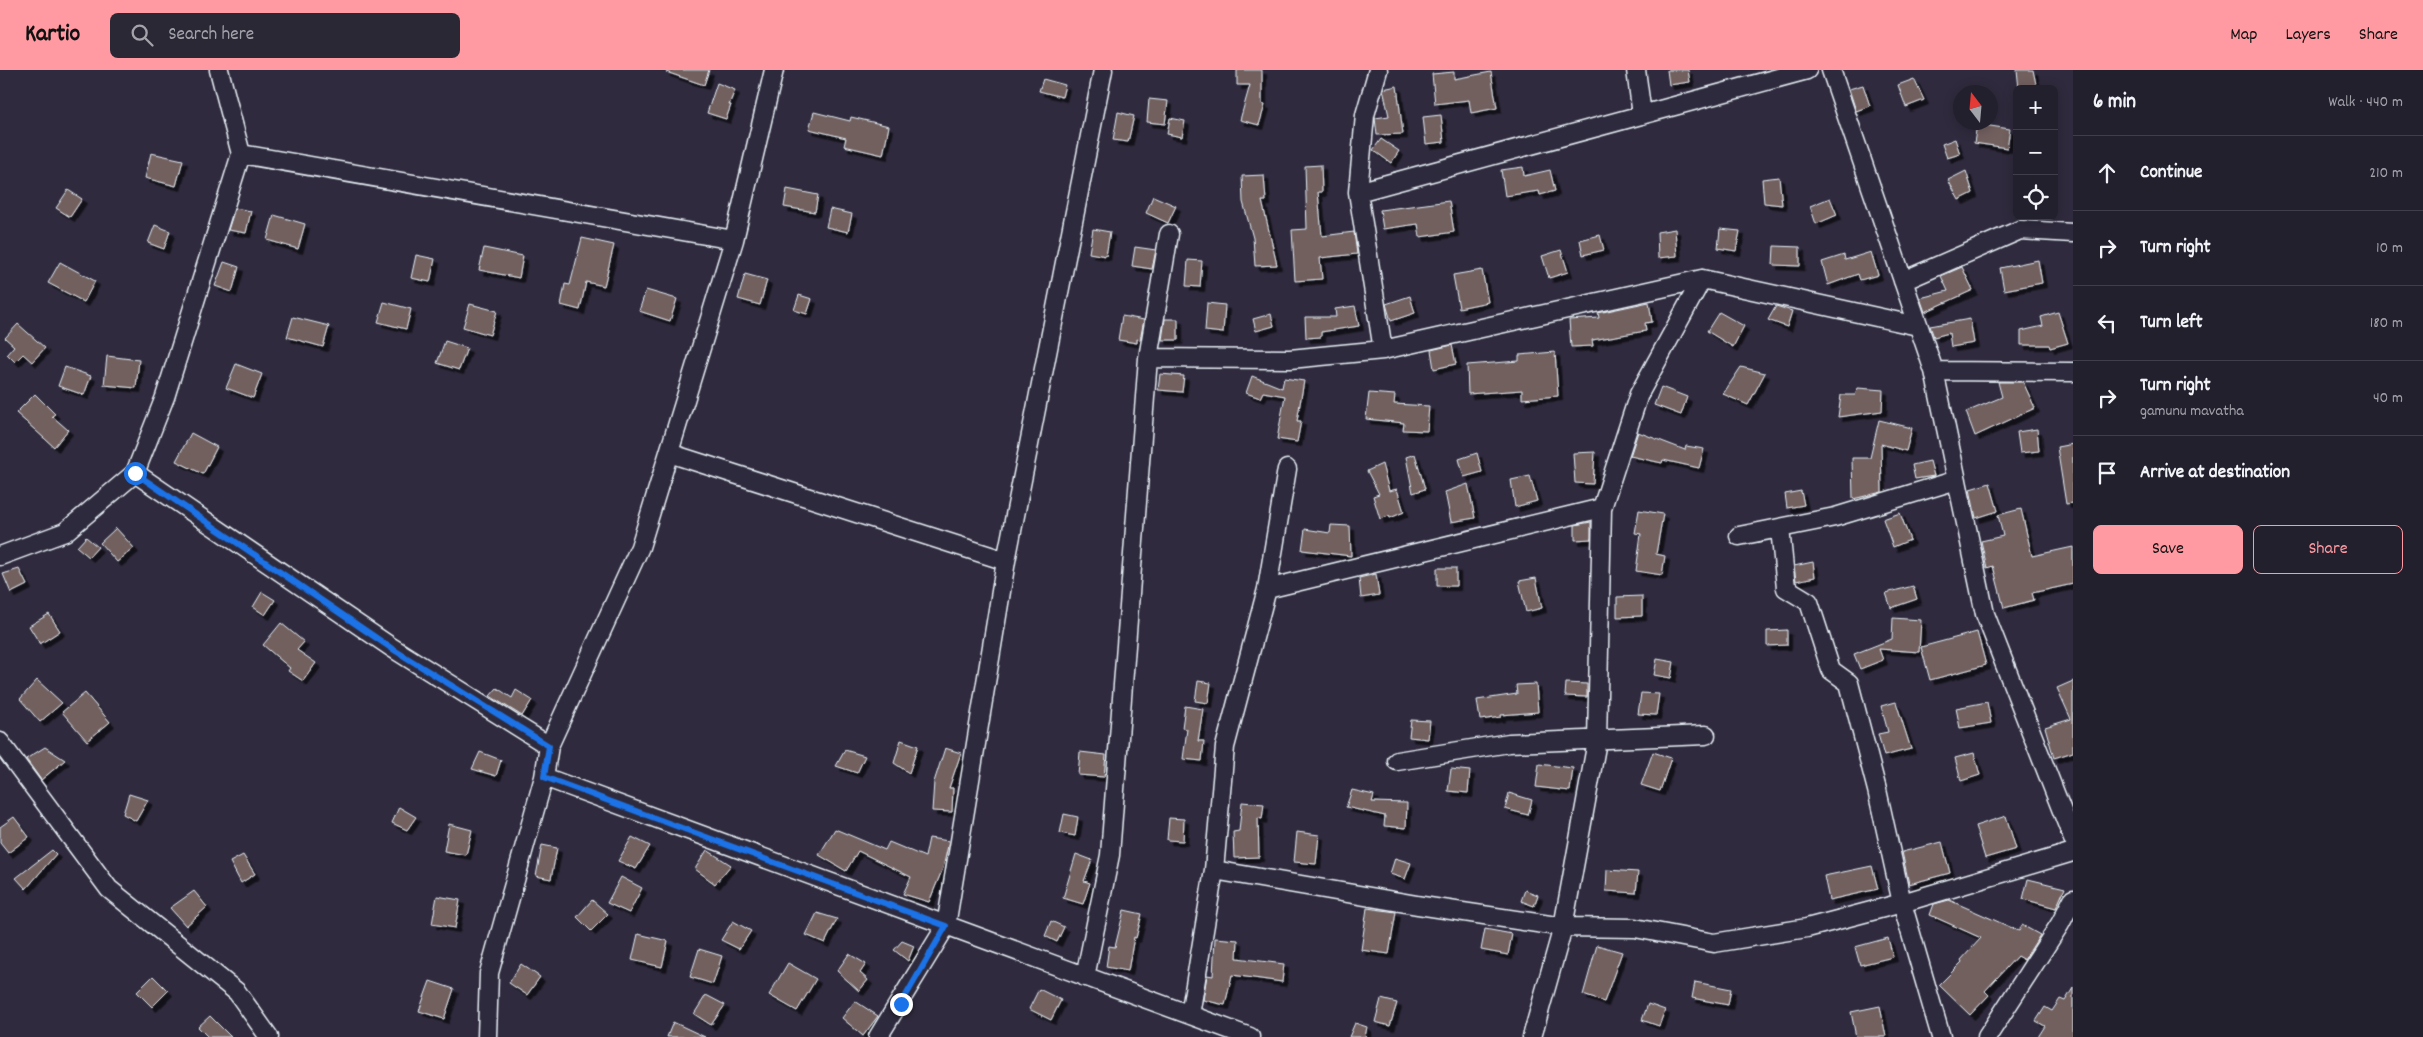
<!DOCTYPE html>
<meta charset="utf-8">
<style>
:root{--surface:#23202e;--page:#2b2836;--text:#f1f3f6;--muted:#a3a3aa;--line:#403e4a;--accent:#ff9aa2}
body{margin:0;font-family:Dekko,sans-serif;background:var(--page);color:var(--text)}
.controls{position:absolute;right:15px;top:15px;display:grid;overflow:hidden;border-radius:8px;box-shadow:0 2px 12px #0003}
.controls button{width:45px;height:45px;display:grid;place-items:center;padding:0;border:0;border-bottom:1px solid var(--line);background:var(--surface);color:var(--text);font:25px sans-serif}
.compass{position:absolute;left:1953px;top:15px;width:45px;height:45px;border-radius:50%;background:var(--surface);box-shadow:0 2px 12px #0003;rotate:344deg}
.stop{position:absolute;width:15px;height:15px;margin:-11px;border:4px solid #1a73e8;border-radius:50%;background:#fff}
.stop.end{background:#1a73e8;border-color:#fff;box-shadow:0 1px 5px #0008}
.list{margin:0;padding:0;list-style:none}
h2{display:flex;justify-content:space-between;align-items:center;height:65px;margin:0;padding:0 20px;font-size:21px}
h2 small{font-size:16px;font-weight:400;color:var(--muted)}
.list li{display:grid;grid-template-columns:32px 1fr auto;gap:15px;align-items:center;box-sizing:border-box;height:75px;padding:0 20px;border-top:1px solid var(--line)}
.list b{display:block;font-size:19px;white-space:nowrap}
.list p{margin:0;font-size:16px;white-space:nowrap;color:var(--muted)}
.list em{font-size:16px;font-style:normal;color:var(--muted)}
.actions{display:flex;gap:10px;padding:15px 20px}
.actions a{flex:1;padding:11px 0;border:1px solid var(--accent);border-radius:8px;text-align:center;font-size:18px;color:var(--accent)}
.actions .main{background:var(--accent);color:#111}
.icon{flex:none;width:28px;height:28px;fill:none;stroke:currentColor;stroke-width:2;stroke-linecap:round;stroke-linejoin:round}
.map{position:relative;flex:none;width:2073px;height:967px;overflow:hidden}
header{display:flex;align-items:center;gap:30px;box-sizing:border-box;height:70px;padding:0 25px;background:var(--accent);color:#111}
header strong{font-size:24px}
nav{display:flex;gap:28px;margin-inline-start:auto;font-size:18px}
.search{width:350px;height:45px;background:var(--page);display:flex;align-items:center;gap:12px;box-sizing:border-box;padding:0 18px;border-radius:8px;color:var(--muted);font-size:19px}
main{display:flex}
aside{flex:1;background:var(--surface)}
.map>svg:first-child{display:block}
</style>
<header>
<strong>Kartio</strong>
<div class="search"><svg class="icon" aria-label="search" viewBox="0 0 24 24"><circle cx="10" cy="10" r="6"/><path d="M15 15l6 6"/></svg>Search here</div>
<nav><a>Map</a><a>Layers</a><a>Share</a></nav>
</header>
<main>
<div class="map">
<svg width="2073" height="967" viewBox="0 0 2073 967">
<defs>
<filter id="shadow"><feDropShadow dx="4.5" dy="4.5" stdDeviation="0" flood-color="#0009"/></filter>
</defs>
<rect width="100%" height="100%" fill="#2f2a3d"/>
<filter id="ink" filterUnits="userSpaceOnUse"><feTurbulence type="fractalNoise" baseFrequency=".02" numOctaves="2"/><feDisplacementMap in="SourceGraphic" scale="10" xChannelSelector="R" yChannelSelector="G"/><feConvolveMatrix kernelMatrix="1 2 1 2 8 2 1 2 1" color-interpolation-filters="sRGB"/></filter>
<g filter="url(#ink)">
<path fill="#72615f" stroke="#e8f1f8" filter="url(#shadow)" d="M666 0H709L704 15 666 2Z
M1237 0H1262V34L1265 35 1259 55 1240 50 1250 15H1237Z
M1667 0H1688L1690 12 1669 15Z
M2017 0H2033L2037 19H2019Z
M1454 2V9L1491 2 1497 38 1471 43 1469 30 1435 34 1432 4Z
M1043 9 1065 15 1062 27 1039 21Z
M1914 9 1924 30 1906 37 1898 15Z
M717 13 735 20 729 35H731L726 49 707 43Z
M1863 15 1870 36 1856 41 1849 19Z
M1397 16 1403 64 1377 65 1375 48 1389 46 1383 19Z
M1149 29 1168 31 1165 54 1147 52Z
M814 42 850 51 851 47 889 56 883 85 844 76 846 68 809 59Z
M1118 42 1134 46 1128 72 1113 70Z
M1441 45 1444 72 1426 74 1423 47Z
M1170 48 1185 51 1182 67 1167 64Z
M1977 54 2010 59 2007 78 1974 73Z
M1381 69 1399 81 1391 93 1373 80Z
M1955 69 1960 84 1947 88 1942 74Z
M151 83 183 90 176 116 145 108Z
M1321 95 1322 122H1318L1322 166 1354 162 1357 184 1320 188 1322 209 1295 211 1292 160 1307 159 1305 96Z
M1523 97 1524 106 1550 100 1555 121 1540 125 1539 121 1505 126 1501 100Z
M1966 101 1973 123 1959 130 1948 110Z
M1264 105 1266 131H1262L1277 195 1255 196 1253 168 1243 132 1242 106Z
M1779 107 1782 135 1764 133 1762 109Z
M787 119 818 125 815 142 784 137Z
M68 120 82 129 70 147 56 138Z
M1153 126 1176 136 1168 153 1146 143Z
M1830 128 1837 145 1816 154 1810 136Z
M1449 131 1454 162 1420 167 1418 154 1383 159 1380 140Z
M235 138 251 141 246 163 228 160Z
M830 139 852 144 848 162 826 157Z
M274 145 305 154 298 179 267 170Z
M155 155 170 161 164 179 148 173Z
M1093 159 1110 162 1106 186 1089 183Z
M1675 159 1677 186 1658 188 1657 162Z
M1720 159 1740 161 1736 181 1718 178Z
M1600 165 1604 180 1583 185 1580 170Z
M582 168 614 175 604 216 586 212 580 240 561 235 565 214 570 215Z
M1774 176 1800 177V196L1773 195Z
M1135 177 1156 180 1152 199 1132 196Z
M484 178 523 186 519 208 479 200Z
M1561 180 1568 202 1549 208 1542 186Z
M1871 182 1878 205 1860 210 1858 204 1828 215 1822 192 1844 185 1845 190Z
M416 185 435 189 430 212 411 208Z
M1188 190 1202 191 1200 217 1186 216Z
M2038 190 2042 213 2004 220 2000 198Z
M60 192 95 211 84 232 48 213Z
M224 192 239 197 232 222 215 216Z
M1962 197 1973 220 1925 242 1920 228 1948 221 1941 206Z
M1482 200 1488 232 1459 238 1453 205Z
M745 204 767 210 760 235 738 229Z
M646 220 677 229 670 251 639 241Z
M799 225 812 229 807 244 794 240Z
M1410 226 1415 243 1391 251 1386 234Z
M384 232 411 239 406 259 378 252Z
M1649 232 1652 252 1645 253 1646 261 1592 270 1593 276 1571 277 1569 250 1599 248 1598 243Z
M1207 233 1225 235 1223 263 1205 261Z
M470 234 497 241 490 265 463 257Z
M1355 236 1359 256 1321 262V267L1306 268 1305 247H1336L1335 239Z
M1776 236 1792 241 1787 257 1768 250Z
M1719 242 1744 256 1733 277 1707 261Z
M2058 242 2068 273 2050 278 2049 275H2021V261L2043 256 2041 247Z
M1271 244 1274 256 1256 261 1253 249Z
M1122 246 1144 250 1140 270 1137 269V273L1118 270Z
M293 247 329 256 323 277 287 267Z
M1165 249H1178V270H1162Z
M1970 249 1974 273 1951 277 1949 263 1934 267 1930 256Z
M18 254 45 278 32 292 23 284 15 292 7 284 14 276 5 268Z
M445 271 467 278 459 300 437 293Z
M1452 275 1456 294 1434 299 1431 280Z
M1555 282 1558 326 1522 329V320L1468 324 1467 295 1519 291V285Z
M107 286 139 290 136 318 104 315Z
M236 294 262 304 253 328 226 318Z
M65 297 91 306 84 325 58 316Z
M1741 297 1765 303 1748 335 1723 324Z
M1160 304 1184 306 1182 322 1158 320Z
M1252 306 1282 318 1284 308 1304 311 1297 351H1301L1297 372 1277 369 1285 326 1263 322 1260 328 1246 323Z
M1998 312H2023L2035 338 1975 366 1966 342 2002 327Z
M1661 317 1687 327 1681 345 1654 335Z
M1858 318 1883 320 1882 341 1838 347 1841 325H1855Z
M1369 323 1395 325 1394 334 1429 336 1427 361 1403 360 1404 353 1366 349Z
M35 324 55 344 52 346 68 360 54 377 16 343Z
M1879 350 1912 358 1906 381 1881 374 1882 422 1853 429 1852 388H1870Z
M2037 359 2039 381 2020 383 2017 362Z
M1638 362 1685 380 1686 376 1704 379 1699 398 1663 390 1662 393 1630 386Z
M191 363 217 377 203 404 176 391Z
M2073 374V433L2066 434 2057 377Z
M1595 382 1593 414 1575 413 1573 383Z
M1477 383 1482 402 1464 407 1459 389Z
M1415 384 1425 419 1413 423 1406 387Z
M1930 391 1934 406 1915 409 1912 395Z
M1382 394 1389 421 1397 419 1404 442 1390 448 1389 446 1380 449 1373 426 1379 424 1367 401Z
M1530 406 1537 431 1515 437 1511 410Z
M1990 413 1998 441 1976 448 1970 419Z
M1468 414 1475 448 1451 452 1445 422Z
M1801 421 1804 435 1787 438 1785 424Z
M2021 439 2032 486 2073 477V514L2032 523 2034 530 2004 538 1993 496 1987 498 1981 471 2003 466 1998 445Z
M1639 440 1663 444 1656 484 1665 486 1662 505 1636 501 1641 464 1635 463Z
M1900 443 1910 470 1893 477 1883 449Z
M1591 452V469L1575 470V455Z
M1331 455 1350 456 1351 486 1302 480 1305 459 1330 463Z
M116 458 134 478 117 492 100 473Z
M86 467 98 477 89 487 77 477Z
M1813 492 1815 507 1796 511 1794 496Z
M1437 498H1456V516H1437Z
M19 499 27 515 11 523 3 504Z
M1376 504 1379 525 1361 528 1359 508Z
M1536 508 1542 538 1526 542 1519 511Z
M1913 516 1917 529 1891 538 1886 523Z
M262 522 275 530 265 545 253 537Z
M1642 526V546L1617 547V527Z
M49 544 60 561 40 574 29 556Z
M1893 548 1921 550 1919 582 1879 579 1883 590 1860 599 1854 584 1892 569Z
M281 553 304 572 297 580 316 593 303 611 288 601 290 598 263 575Z
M1787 560V575L1767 576V561Z
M1977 562 1986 595 1930 610 1921 577Z
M1657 589 1674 592 1671 608 1654 605Z
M37 610 62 633 40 652 20 629Z
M1198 611 1211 613 1208 633 1195 631Z
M2073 611V682L2054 688 2045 657 2071 649 2057 618Z
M1566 613 1587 614V627L1565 626Z
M1536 614 1538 642 1501 645V647L1480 650 1477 630 1517 624 1516 615Z
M497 618 512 628 516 620 532 630 522 646 490 626Z
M85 623 110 652 87 671 62 642Z
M1641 623 1659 624 1656 645 1638 644Z
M1896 632 1911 679 1884 686 1878 664 1888 662 1881 636Z
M1987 632 1991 653 1960 658 1956 638Z
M1185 636 1203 639 1198 671H1204L1202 691 1183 689 1187 659 1182 658Z
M1411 650 1430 651 1428 669 1409 667Z
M901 670 918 676 909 703 894 693Z
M45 677 65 690 41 710 26 689Z
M945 678 961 683 949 718H953L952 742 932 741 934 712Z
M845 680 865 686 857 703 836 696Z
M480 682 501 690 496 706 472 699Z
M1080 682 1106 685 1104 707 1078 705Z
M1653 682 1671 688 1660 721 1641 715Z
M1974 683 1980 705 1961 711 1955 688Z
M1539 694 1573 698 1570 721 1536 717Z
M1451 699 1470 701 1468 723 1448 721Z
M1352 720 1374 725 1372 732 1407 733 1406 758 1384 756 1385 746 1346 737Z
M1509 723 1532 730 1528 745 1505 739Z
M129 724 148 730 136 751 123 744Z
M1242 732 1264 734 1262 749 1258 748 1259 787 1234 788 1233 762 1239 761Z
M399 737 416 747 407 760 392 753Z
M1064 744 1078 747 1075 766 1060 763Z
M2006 746 2016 779 1985 788 1975 756Z
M14 747 29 767 8 783 0 773V757Z
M1169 748 1184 749 1183 771 1167 770Z
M449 754 472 760 466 785 444 781Z
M835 759 885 780 889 772 925 787 929 768 949 771 943 798 929 832 903 824 911 807 858 781 846 801 819 785Z
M1297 762 1319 765 1316 794 1294 792Z
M632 767 650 776 636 799 618 791Z
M1942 772 1950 803 1909 814 1902 782Z
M542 775 557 778 551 809 536 806Z
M52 780 56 784 26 819 16 808Z
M707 780 731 795 715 814 695 799Z
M1076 784 1092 790 1084 811 1090 813 1083 834 1063 828Z
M243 785 255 804 241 813 230 792Z
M1395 788 1411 793 1405 809 1390 804Z
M1872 796 1878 819 1829 830 1824 806Z
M1607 800 1638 802 1636 823 1606 821Z
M621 807 642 818 629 843 607 833Z
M2028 809 2065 818 2056 838 2023 829Z
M1525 820 1538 825 1534 836 1521 831Z
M194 821 207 837 186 856 170 838Z
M437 826 460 830 455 858 432 854Z
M592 830 608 844 591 861 577 847Z
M1949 830 2019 861 2022 855 2040 865 2024 890 2017 886 1985 921 1989 925 1970 945 1939 915 1962 892 1961 890 1981 868 1930 845 1934 834Z
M1367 838 1396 842 1389 884 1361 880Z
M1124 840 1142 844 1136 868 1134 867 1128 901 1106 897 1109 876 1115 877Z
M817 843 837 849 825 873 806 865Z
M733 851 751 861 739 879 721 870Z
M1051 851 1064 857 1057 872 1045 866Z
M1485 859 1512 864 1508 885 1481 880Z
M638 864 668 871 662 897 632 890Z
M1215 868 1238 870 1237 888 1284 894 1282 912 1232 905 1225 935 1203 930 1207 905 1213 906Z
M1888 868 1893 887 1860 895 1855 877Z
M902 871 914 876 908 891 894 880Z
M1597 875 1622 882 1604 932 1583 925Z
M699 879 722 886 713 914 690 907Z
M849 884 866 894 860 903 868 910 859 921 837 901Z
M788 893 816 909 797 941 769 925Z
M521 894 540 907 527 925 509 913Z
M153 906 168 921 152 937 137 922Z
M430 911 454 919 444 949 419 941Z
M1695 912 1731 919 1728 935 1692 928Z
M2073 918V967H2038L2045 956 2036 951 2045 937 2052 941 2060 929 2065 931Z
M1039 919 1061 930 1051 950 1029 939Z
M706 925 725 935 711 955 694 944Z
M1381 929 1397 933 1390 956 1375 952Z
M855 931 878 946 863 966 842 948Z
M1648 934 1665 940 1659 956 1642 950Z
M1880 936 1886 967H1856L1851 942Z
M210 946 231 967H208L198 957Z
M673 952 705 967H667Z
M1355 953 1367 957 1365 967H1349Z"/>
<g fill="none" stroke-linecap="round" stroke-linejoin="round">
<g stroke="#e8f1f8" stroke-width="21">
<path id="minor" d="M1378 0 1365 45 1358 122 1383 280
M1636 0 1642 45
M1831 0 1934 301 1985 544 2073 769
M241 84 734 170
M1358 122 1807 0
M1903 211 2020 160 2073 163
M1148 288 1290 289 1383 280 1702 209 1918 256
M1934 301 2073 302
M669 383 1006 491
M1287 399 1267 519 1225 677 1214 800 1417 835 1563 857 1635 858 1714 873 1807 858 1902 833 2073 782
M135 403 391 577 549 676
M1780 458 1786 518 1809 532 1831 600 1849 613 1877 720 1902 833 1941 967
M1739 466 1835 447 1957 410
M0 486 65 462 135 403 165 327 241 84 219 0
M1267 519 1602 438
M0 672 109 819 237 922 269 967
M1397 691 1509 673 1706 665
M544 707 1250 967
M1085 907 1110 785 1148 288 1169 164
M1190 945 1214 800
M487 967 489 903 544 707 549 676 640 477 734 170 774 0
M878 967 946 856 1006 491 1103 0
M1532 967 1563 857 1597 671 1602 438 1639 324 1702 209
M1987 967 2060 854 2073 829"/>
</g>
<use href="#minor" stroke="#2f2a3d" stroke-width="18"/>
</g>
</g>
<g fill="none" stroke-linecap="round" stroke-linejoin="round" filter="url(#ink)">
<path stroke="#1a73e8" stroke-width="6" d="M135 403 391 578 549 676 544 707 946 856 901 934"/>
</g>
</svg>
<div class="controls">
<button>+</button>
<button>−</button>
<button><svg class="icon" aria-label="locate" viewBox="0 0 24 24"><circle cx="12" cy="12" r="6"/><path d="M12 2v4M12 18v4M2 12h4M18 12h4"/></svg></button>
</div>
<svg class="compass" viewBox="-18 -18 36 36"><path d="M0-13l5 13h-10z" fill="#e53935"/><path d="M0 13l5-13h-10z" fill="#a3a3aa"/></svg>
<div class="stop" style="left:135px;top:403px"></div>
<div class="stop end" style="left:901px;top:934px"></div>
</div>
<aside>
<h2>6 min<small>Walk · 440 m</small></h2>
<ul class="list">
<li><svg class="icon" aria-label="ahead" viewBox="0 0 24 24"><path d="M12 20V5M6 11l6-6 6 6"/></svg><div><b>Continue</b></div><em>210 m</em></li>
<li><svg class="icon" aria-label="right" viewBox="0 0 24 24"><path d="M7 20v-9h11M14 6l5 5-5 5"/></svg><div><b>Turn right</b></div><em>10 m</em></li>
<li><svg class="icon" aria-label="left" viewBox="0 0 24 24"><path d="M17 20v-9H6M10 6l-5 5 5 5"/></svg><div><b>Turn left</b></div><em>180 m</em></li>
<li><svg class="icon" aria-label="right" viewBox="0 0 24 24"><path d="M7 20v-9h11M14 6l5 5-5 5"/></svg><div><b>Turn right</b><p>gamunu mavatha</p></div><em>40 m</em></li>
<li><svg class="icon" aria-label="arrive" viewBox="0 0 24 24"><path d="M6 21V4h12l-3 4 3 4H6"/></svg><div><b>Arrive at destination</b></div></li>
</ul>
<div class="actions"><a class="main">Save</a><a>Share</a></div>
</aside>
</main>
